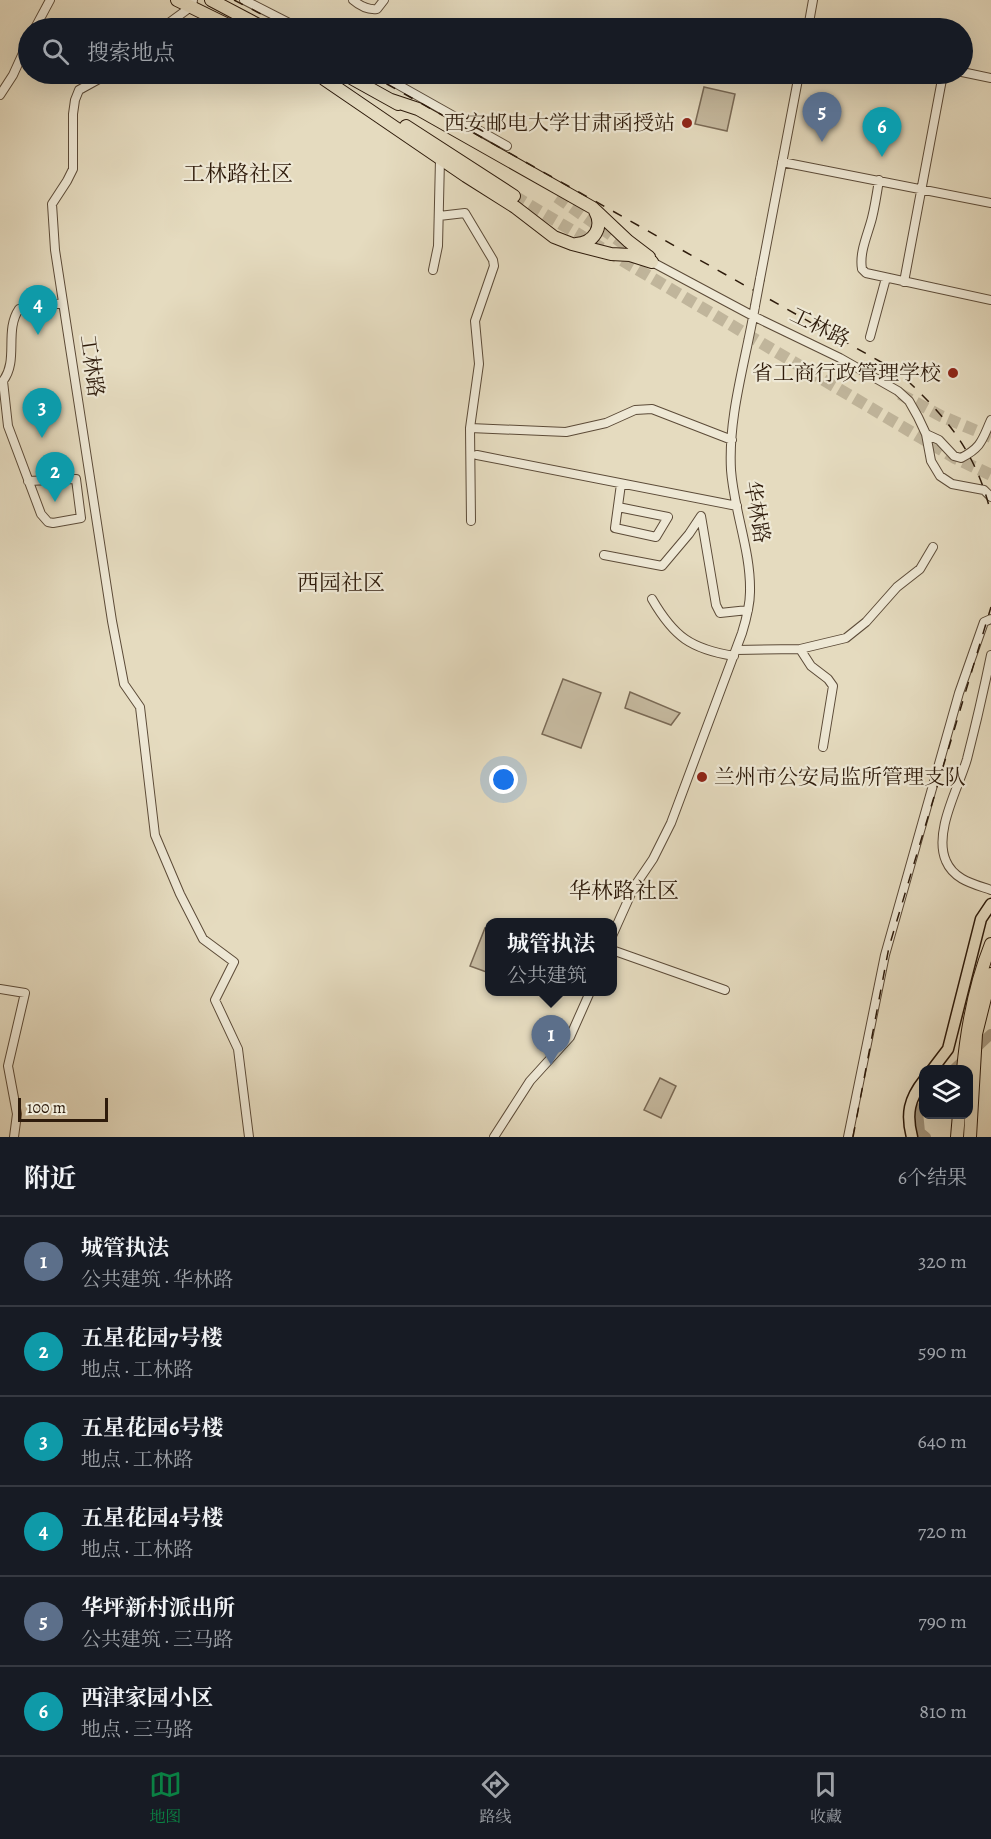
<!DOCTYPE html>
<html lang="zh">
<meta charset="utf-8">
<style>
:root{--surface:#171b24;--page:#20242c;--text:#f1f3f6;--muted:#9ea1a6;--line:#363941;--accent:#0b8043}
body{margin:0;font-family:Alegreya,"Noto Serif SC",serif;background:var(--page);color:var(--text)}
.controls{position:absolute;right:18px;bottom:18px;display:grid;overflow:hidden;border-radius:12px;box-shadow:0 6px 24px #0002}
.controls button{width:54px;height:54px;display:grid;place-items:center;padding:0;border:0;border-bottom:2px solid var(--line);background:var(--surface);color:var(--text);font:30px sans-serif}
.scale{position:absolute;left:18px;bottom:15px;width:90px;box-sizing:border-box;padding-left:6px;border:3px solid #2e1b0b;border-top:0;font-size:16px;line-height:21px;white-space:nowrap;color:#2e1b0b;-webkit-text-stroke:4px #eee8d5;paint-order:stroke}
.you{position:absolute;left:504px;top:780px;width:21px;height:21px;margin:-15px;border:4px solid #fff;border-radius:50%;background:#1a73e8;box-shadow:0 0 0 9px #1a73e833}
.badge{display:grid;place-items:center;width:39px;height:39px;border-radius:50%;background:var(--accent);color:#fff;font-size:20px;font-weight:700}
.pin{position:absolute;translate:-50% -50px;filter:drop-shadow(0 2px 3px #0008)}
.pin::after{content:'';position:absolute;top:32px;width:21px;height:18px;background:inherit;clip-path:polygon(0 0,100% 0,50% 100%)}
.popup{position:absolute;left:485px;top:918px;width:132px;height:78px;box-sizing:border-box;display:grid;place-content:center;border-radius:12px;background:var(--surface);filter:drop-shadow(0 2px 4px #0005);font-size:20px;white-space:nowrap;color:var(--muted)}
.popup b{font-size:22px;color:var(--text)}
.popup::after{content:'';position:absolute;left:50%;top:100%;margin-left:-12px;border:12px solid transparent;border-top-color:var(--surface)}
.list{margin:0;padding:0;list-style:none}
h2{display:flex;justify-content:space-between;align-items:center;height:78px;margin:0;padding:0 24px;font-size:26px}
h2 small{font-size:20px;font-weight:400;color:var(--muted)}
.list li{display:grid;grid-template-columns:39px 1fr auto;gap:18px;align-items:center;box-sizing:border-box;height:90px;padding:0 24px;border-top:2px solid var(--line)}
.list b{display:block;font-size:22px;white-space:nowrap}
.list p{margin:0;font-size:20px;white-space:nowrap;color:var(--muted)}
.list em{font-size:20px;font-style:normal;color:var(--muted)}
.icon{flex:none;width:33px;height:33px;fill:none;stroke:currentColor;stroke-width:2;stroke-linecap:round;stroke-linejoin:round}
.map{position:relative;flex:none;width:991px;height:1137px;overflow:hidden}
.search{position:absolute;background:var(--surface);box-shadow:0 6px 24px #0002;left:18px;right:18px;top:18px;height:66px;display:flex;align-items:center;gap:15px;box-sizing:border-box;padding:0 21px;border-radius:33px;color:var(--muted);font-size:22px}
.sheet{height:618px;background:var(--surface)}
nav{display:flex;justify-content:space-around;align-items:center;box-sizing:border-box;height:84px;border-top:2px solid var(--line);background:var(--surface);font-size:16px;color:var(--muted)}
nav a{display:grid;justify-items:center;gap:3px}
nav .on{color:var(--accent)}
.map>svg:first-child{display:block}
</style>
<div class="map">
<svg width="991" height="1137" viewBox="0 0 991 1137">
<rect width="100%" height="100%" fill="#e5dbbf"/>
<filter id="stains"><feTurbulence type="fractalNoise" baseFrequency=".00333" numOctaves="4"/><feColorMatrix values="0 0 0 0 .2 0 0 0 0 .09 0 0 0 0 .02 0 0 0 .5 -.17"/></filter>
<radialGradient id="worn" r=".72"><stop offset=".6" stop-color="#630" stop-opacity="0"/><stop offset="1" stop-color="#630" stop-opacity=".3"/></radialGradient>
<path fill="#c6baa0" stroke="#7a6a56" stroke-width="1.5" d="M704 87 735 94 727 131 695 124Z
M563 679 601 693 581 748 542 734Z
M630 692 680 713 671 725 625 708Z
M485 928 489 929V973L470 966Z
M660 1078 676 1086 661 1118 644 1110Z"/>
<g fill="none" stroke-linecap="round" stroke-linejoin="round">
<path stroke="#a79a82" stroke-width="10" d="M953 1070 991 1034
M924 1104 918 1112 920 1132 926 1137"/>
<path stroke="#c0b59b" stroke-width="12" stroke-dasharray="12 6" stroke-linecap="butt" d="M514 196 955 458 991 475
M557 197 634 251
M900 394 941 416 991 437"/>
<g stroke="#5c4b38" stroke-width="10">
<path id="minor" d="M244 0 299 28
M353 0C360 6 368 10 377 9L384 0
M704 27 711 28
M35 28 50 0
M162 28 192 6 193 0
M808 28 813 0
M962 72 991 78
M108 74 79 90 75 100 73 114V169L67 181 52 204 55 250 112 621 124 684 140 707 155 835 180 894 203 939 234 962 215 1000 238 1049 249 1137
M379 74 507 146
M0 95 13 75 28 42
M782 162 991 203
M879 180C877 193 875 206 872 218 868 234 859 252 862 269L866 273 991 300
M439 216 465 213 493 260 494 266 475 321 479 364 470 428 471 521
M652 262 753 316 840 358 898 391 909 401 918 417 926 434 931 461 940 476 952 484 984 490 991 497
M433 270 438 246 440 159
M760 279 799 74
M904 282 943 74
M870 337 886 278
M470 428 566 432 606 423 635 410 652 409 732 440
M926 434 939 440 954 456 961 458C982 447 982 440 991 420
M477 455 737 506
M28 481 76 479 81 518 53 523 48 522 41 514 8 426 3 381C19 360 4 331 19 309L63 303
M618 507 668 517 656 537 615 528 621 484
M604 555 662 566 689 534 701 516 716 605 720 613 748 610
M652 599C674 637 691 649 734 656
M800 649 811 666 828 679 833 686 823 747
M736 650 800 649 846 638 866 622 897 587 920 569 933 547
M991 655C984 689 976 724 967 759 959 787 933 832 946 861 954 880 974 884 991 890
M612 936 634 887 653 859 671 823 742 633C746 620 750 606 750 592 751 551 734 511 731 470 728 415 746 360 755 306
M612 950 725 990
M0 989 25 993 8 1066 17 1114 14 1137
M494 1137 530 1081 570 1037 590 992
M848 1137 885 955 959 693 984 622 991 619"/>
</g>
<g stroke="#2e1b0b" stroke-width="13">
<path id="major" d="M932 1070 948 1049 981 919 991 904
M912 1137C906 1114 909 1099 924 1080"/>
</g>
<g stroke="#2e1b0b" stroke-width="14">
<path id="highway" d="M177 0 234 28
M211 0 264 28
M344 74 398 104
M324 79 466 176 515 207 554 237 572 244 611 254 630 255 652 262
M391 100 418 109 593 208 628 241 649 257
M406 126 514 196
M576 244C594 243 604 227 595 211
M963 1070C967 1027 975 984 991 944
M957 1137 959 1114
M970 1137 976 1034 991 974"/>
</g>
<use href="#minor" stroke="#eee8d5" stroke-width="8"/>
<use href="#major" stroke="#e5dbbf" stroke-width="10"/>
<use href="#highway" stroke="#e5dbbf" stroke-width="12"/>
<path stroke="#2e1b0b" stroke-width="1.5" stroke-dasharray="10 10" stroke-linecap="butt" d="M234 0 288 28
M369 74 897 371C944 414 976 450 991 514
M853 1137 889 947 991 607"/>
<g stroke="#5c4b38" stroke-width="10" stroke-linecap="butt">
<path id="minor-bridge" d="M755 306 760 279"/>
</g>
<use href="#minor-bridge" stroke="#eee8d5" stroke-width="8"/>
</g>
<g fill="#8f2418" stroke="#eee8d5" stroke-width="2">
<circle cx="687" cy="123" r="6"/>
<circle cx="953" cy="373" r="6"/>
<circle cx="702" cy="777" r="6"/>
</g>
<g text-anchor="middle" stroke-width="4.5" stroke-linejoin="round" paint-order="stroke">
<g font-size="21" fill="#2e1b0b" stroke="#eee8d5" text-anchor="end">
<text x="675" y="130">西安邮电大学甘肃函授站</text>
<text x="941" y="380">省工商行政管理学校</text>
<text x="714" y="784" text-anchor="start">兰州市公安局监所管理支队</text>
</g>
<g font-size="21" fill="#2e1b0b" stroke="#eee8d5">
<text transform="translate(820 327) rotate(26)" y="7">工林路</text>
<text transform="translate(92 366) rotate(82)" y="7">工林路</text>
<text transform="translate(757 512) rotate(80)" y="7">华林路</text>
</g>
<g font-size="22" fill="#2e1b0b" stroke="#eee8d5">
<text x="238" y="181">工林路社区</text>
<text x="341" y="590">西园社区</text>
<text x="624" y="898">华林路社区</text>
</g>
</g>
<rect width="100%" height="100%" filter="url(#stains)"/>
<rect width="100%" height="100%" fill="url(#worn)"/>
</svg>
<div class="controls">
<button><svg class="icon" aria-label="layers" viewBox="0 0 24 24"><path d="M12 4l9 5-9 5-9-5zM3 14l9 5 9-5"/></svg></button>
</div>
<div class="scale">100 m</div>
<div class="you"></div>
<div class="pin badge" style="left:551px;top:1065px;background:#5c6f8a">1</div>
<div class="popup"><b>城管执法</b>公共建筑</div>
<div class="pin badge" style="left:55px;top:502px;background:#0f9aa8">2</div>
<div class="pin badge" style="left:42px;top:438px;background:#0f9aa8">3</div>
<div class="pin badge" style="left:38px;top:335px;background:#0f9aa8">4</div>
<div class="pin badge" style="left:822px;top:142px;background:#5c6f8a">5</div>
<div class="pin badge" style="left:882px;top:157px;background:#0f9aa8">6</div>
<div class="search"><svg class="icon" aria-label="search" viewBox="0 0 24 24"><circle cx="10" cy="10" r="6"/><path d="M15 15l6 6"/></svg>搜索地点</div>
</div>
<section class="sheet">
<h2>附近<small>6个结果</small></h2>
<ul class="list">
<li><span class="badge" style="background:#5c6f8a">1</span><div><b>城管执法</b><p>公共建筑 · 华林路</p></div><em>320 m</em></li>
<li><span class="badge" style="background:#0f9aa8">2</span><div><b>五星花园7号楼</b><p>地点 · 工林路</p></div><em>590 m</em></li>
<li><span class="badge" style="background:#0f9aa8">3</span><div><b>五星花园6号楼</b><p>地点 · 工林路</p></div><em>640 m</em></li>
<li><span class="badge" style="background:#0f9aa8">4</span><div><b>五星花园4号楼</b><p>地点 · 工林路</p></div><em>720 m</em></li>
<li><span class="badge" style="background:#5c6f8a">5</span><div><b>华坪新村派出所</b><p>公共建筑 · 三马路</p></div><em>790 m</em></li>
<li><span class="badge" style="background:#0f9aa8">6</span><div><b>西津家园小区</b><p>地点 · 三马路</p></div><em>810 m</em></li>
</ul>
</section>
<nav>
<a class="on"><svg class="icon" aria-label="map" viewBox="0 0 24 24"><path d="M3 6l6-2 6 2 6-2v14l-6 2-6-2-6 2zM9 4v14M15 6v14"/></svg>地图</a>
<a><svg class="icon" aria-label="directions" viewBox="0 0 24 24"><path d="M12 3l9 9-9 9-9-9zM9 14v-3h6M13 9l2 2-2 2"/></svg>路线</a>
<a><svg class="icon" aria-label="saved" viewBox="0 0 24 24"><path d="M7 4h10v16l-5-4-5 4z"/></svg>收藏</a>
</nav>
